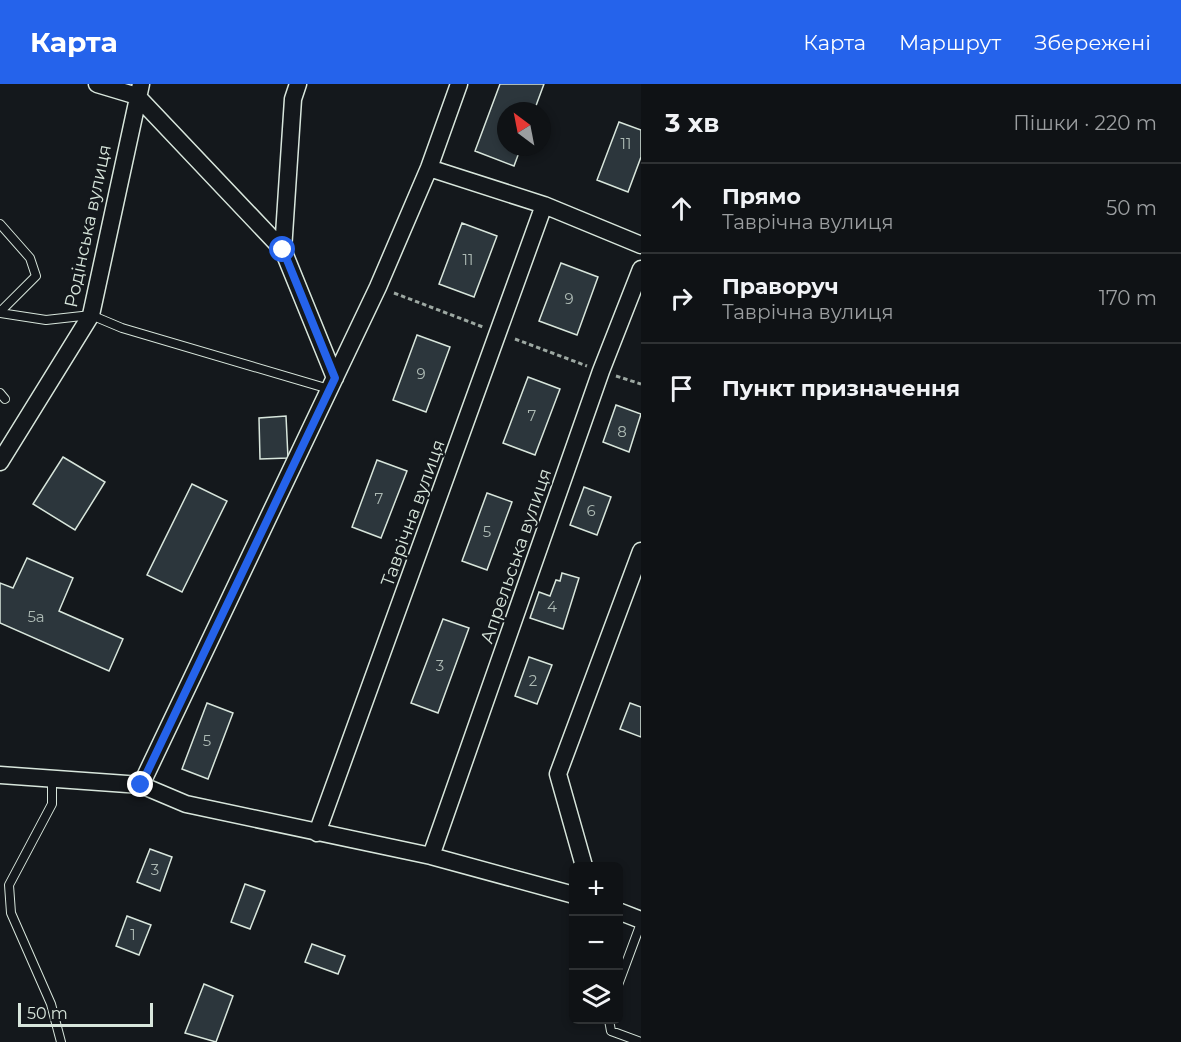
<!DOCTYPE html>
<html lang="uk">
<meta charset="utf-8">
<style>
:root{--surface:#0f1215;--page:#181b1e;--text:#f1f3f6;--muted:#9b9ea0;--line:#2f3234;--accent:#2563eb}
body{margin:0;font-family:Montserrat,sans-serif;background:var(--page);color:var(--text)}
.controls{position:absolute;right:18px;bottom:18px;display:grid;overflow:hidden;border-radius:9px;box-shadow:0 3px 9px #0003}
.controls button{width:54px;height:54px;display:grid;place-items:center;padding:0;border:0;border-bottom:2px solid var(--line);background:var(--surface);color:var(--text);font:30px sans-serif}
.compass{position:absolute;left:497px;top:18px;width:54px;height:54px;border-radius:50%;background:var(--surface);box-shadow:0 3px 9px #0003;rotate:328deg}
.scale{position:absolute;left:18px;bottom:15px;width:135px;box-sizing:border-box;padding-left:6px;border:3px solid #d8e6dc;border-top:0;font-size:16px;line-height:21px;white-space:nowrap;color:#d8e6dc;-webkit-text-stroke:4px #14181c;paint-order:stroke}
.stop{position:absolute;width:18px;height:18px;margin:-14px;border:4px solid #2563eb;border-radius:50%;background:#fff}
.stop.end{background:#2563eb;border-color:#fff;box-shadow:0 2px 6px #0008}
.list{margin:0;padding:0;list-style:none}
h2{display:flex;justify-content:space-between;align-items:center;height:78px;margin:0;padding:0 24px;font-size:26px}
h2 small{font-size:20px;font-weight:400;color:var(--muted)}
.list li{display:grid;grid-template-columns:39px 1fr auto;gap:18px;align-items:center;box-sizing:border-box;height:90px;padding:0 24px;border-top:2px solid var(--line)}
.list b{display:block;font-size:22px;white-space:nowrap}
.list p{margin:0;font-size:20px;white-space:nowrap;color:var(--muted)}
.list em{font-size:20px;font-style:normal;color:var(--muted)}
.icon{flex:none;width:33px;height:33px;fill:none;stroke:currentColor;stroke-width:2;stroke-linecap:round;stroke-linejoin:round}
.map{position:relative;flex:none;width:641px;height:958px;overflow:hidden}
header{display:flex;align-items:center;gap:36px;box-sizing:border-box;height:84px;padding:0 30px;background:var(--accent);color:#fff}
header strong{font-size:28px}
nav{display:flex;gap:33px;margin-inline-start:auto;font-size:21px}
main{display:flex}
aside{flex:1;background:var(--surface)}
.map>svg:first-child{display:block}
</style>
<header>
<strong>Карта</strong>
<nav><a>Карта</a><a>Маршрут</a><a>Збережені</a></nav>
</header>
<main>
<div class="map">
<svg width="641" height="958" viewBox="0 0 641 958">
<rect width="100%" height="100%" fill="#14181c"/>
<path fill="#2c363c" stroke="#d8e6dc" stroke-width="1.5" d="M500 0H544L534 27H506V63H521L514 82 475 67Z
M619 38 641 46V73L628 108 597 96Z
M462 139 497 152 474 213 439 200Z
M561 179 598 193 577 251 539 237Z
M417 251 450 263 426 328 393 316Z
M528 293 560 305 535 371 503 359Z
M616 321 641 330 629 368 603 358Z
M286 332 288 374 260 375 259 334Z
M63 373 105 398 75 446 33 420Z
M377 376 407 387 381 454 352 443Z
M192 400 227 417 182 508 147 491Z
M584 403 611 413 597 451 570 441Z
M487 409 512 418 487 486 462 477Z
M27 474 73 494 59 527 123 555 109 587 0 539V499L13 504Z
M562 489 579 494 563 545 530 534 539 508 550 512 556 496 560 497Z
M443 535 469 544 438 629 411 619Z
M529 573 552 581 537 620 515 612Z
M207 619 233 629 208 695 182 685Z
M630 619 641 623V653L620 645Z
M150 765 172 773 160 807 137 798Z
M245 800 265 807 250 845 231 838Z
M127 832 151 841 139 871 116 862Z
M312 860 345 872 338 890 305 878Z
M204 900 233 912 216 958 185 949Z"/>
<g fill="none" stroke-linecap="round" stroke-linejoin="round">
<g stroke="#d8e6dc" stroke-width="10">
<path id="service" d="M0 140 30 174 36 192 0 228
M0 229 46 236 91 231 122 244 329 305
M0 309 5 315
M52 695V720L9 801 11 829 51 920 61 958
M618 901 641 839
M609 936 611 947 641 958"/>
</g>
<g stroke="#d8e6dc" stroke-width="19">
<path id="minor" d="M97 0 137 12 283 166
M298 0 293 15 283 166 335 294
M429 84 544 121 641 161
M0 378 91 231 141 0
M0 691 141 701 186 720 431 772 574 811
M141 701 378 203 429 84 459 0
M317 749 544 121
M431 772 601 287 641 185
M584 782 558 690 641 467
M618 827 641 836"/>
</g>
<path stroke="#9da8a2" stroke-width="3" stroke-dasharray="4.5 3" stroke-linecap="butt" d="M394 209 483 243
M515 255 587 282
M616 292 641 300"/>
<use href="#service" stroke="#14181c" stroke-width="8"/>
<use href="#minor" stroke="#14181c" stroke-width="16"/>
</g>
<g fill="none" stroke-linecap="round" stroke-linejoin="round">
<path stroke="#2563eb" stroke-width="8" d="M141 701 335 294 283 166"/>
</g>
<g text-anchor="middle" stroke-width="4.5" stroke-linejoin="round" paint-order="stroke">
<g font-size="15" fill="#adbab4">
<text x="626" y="65">11</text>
<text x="468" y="181">11</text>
<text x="569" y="220">9</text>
<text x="421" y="295">9</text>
<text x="532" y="337">7</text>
<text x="622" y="353">8</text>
<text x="379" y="420">7</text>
<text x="591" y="432">6</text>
<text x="487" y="453">5</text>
<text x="552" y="528">4</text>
<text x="36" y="538">5а</text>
<text x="440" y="587">3</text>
<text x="533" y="602">2</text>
<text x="207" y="662">5</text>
<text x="155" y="791">3</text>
<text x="133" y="856">1</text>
</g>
<g font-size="18" fill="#d8e6dc" stroke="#14181c">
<text transform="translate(88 142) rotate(-78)" y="6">Родінська вулиця</text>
<text transform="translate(413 429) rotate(-70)" y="6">Таврічна вулиця</text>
<text transform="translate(516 472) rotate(-71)" y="6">Апрельська вулиця</text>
</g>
</g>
</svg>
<div class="controls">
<button>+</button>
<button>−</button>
<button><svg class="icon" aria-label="layers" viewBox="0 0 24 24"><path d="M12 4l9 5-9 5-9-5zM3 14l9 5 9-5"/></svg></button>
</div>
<svg class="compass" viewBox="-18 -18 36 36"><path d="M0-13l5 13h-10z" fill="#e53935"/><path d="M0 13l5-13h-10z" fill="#9b9ea0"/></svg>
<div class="scale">50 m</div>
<div class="stop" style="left:283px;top:166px"></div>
<div class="stop end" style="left:141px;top:701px"></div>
</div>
<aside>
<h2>3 хв<small>Пішки · 220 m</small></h2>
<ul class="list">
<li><svg class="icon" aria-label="ahead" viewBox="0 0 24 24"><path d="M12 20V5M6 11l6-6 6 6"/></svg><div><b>Прямо</b><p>Таврічна вулиця</p></div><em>50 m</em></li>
<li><svg class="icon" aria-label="right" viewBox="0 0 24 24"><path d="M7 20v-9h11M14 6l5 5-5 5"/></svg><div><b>Праворуч</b><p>Таврічна вулиця</p></div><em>170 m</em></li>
<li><svg class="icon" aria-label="arrive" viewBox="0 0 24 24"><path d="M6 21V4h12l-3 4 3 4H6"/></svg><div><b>Пункт призначення</b></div></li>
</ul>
</aside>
</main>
